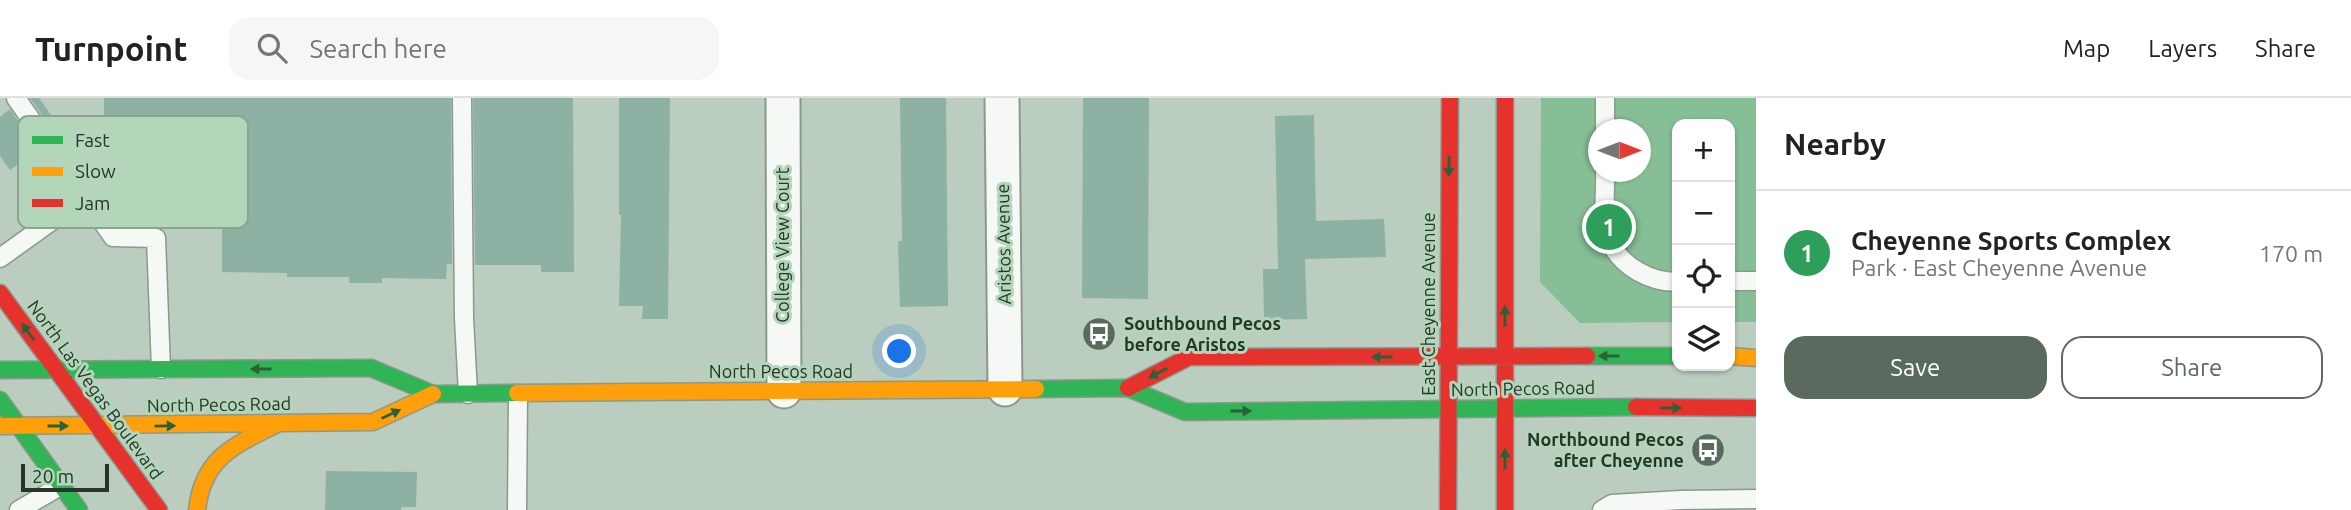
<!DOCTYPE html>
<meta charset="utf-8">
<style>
:root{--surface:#fff;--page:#f6f6f6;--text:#222;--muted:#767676;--line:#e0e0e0;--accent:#5b6a5e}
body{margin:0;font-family:Ubuntu,sans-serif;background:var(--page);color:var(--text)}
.controls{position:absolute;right:21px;top:21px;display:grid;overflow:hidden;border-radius:14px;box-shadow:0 2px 5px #0004}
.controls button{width:63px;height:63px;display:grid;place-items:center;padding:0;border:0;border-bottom:2px solid var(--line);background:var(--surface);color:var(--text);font:35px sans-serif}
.compass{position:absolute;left:1588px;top:21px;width:63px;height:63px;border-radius:50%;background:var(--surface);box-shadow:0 2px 5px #0004;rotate:90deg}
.scale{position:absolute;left:21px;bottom:18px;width:88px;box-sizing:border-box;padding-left:7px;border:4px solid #27352a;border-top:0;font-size:19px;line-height:24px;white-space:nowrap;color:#27352a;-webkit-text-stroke:5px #b3d5ba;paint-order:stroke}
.you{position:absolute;left:900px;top:254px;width:24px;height:24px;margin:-18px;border:5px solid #fff;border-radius:50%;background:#1a73e8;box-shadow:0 0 0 10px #1a73e833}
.badge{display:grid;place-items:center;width:46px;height:46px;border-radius:50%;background:var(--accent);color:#fff;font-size:23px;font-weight:700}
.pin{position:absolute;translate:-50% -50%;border:4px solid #fff;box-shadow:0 2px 7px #0006}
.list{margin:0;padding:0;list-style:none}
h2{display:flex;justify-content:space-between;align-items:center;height:91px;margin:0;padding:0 28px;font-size:30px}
h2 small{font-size:23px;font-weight:400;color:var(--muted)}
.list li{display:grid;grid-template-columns:46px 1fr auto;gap:21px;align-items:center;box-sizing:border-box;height:126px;padding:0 28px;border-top:2px solid var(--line)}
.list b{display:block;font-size:26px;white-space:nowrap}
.list p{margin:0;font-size:23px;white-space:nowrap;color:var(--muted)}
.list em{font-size:23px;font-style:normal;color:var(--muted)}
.actions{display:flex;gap:14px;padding:21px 28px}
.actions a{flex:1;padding:16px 0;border:2px solid var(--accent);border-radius:21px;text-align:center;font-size:24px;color:var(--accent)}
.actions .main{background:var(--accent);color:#fff}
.icon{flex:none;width:38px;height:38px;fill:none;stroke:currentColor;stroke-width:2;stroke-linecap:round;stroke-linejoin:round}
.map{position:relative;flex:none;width:1756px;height:412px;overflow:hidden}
header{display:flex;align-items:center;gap:42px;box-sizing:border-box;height:98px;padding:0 35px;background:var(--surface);border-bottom:2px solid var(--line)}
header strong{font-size:33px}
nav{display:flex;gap:38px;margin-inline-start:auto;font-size:24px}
.search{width:490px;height:63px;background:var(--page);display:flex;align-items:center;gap:18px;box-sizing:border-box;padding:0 24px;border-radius:21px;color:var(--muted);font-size:26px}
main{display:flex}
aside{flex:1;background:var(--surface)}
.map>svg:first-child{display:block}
</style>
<header>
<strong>Turnpoint</strong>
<div class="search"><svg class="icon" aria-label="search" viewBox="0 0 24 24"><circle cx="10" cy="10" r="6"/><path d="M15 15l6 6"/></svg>Search here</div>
<nav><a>Map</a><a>Layers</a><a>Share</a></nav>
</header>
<main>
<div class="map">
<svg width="1756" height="412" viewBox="0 0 1756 412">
<rect width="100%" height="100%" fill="#bbcdbe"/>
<path fill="#86be95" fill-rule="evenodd" d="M1541 0H1756V224H1730V26H1677V224L1580 225 1540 184ZM1598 32H1640V74H1598Z"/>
<path fill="#8db1a3" d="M30 0H39L63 34 57 38Z
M104 0H451L452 166H447L446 181 382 180V185H349V179H287V175L222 174V80L126 81 104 61Z
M473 0H573L574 174H541V167H475Z
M619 0H670L668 221H642L643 208H619L621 117H619Z
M900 0H946L948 208 900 209 898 143H902Z
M1083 0H1149L1148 201 1082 200Z
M10 11 38 52 10 72 0 58V19Z
M1314 17 1316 123 1384 121 1386 159 1305 161 1307 221 1264 222 1263 171H1278L1275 18Z
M326 373 417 374 416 409H401V412H325Z"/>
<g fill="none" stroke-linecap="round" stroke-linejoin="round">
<g stroke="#8a998d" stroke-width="21">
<path id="lane" d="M16 0 113 139 156 140 161 271
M462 0 464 220 468 296
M1605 0V32
M1605 74C1606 94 1601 125 1610 144 1622 169 1650 184 1677 184
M0 160 85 99
M1730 183H1756
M19 412 62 387
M517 412 518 296
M1602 412 1612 406 1681 402 1756 401"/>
</g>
<g stroke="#8a998d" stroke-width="37">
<path id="street" d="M783 0 784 293
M1002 0 1005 291"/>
</g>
<g stroke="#8a998d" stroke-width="19">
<path id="fast" d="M1587 258H1677
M0 272 371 270 433 296 517 295
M1036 291 1128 290 1185 314 1636 309
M0 302 79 412"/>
</g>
<g stroke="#8a998d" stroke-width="19">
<path id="slow" d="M1730 258 1756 260
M517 295 1036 291
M0 328 373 324 433 296
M197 412C203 358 236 347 279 325"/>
</g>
<g stroke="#8a998d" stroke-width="19">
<path id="jam" d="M1505 0V412
M0 195 159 412
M1128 290 1189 259 1587 258
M1636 309 1756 310
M1448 412 1450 0"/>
</g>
<use href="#lane" stroke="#f5f8f5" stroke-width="18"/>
<use href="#street" stroke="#f5f8f5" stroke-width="33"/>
<use href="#fast" stroke="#30b455" stroke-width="16"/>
<use href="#slow" stroke="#ff9f0a" stroke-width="16"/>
<use href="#jam" stroke="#e5322d" stroke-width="16"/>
</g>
<defs><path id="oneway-solid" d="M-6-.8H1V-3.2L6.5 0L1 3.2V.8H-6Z" transform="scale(1.75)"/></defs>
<g fill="#2a6139">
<use href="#oneway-solid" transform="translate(1449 68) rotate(91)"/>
<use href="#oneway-solid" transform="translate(1505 218) rotate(-90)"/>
<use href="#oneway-solid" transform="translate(28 234) rotate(-126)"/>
<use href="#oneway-solid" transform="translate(1609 258) rotate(180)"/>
<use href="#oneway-solid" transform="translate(1382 259) rotate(-180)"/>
<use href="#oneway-solid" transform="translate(261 271) rotate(180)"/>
<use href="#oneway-solid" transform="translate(1158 275) rotate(153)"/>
<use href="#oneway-solid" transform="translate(1671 310)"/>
<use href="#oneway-solid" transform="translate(1241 313)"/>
<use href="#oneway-solid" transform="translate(391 316) rotate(-25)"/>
<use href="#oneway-solid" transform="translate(58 328)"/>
<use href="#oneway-solid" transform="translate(165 328) rotate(-1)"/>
<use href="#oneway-solid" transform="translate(1505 361) rotate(-90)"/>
</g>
<defs>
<g id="bus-disc" transform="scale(1.75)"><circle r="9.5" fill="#5b6a5e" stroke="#b3d5ba"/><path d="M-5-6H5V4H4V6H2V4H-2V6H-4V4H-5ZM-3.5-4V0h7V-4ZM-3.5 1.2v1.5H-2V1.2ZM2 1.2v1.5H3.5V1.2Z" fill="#fff"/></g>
</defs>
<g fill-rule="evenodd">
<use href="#bus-disc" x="1099" y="236"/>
<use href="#bus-disc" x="1708" y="352"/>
</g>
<g text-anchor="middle" stroke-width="6" stroke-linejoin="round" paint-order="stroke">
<g font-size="18" fill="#27352a" stroke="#b3d5ba">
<text transform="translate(1004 146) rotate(-91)" y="6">Aristos Avenue</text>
<text transform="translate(783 147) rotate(-90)" y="6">College View Court</text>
<text transform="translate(1429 206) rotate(-90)" y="6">East Cheyenne Avenue</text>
<text x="781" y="280">North Pecos Road</text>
<text transform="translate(1523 291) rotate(-1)" y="6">North Pecos Road</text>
<text transform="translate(95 292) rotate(54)" y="6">North Las Vegas Boulevard</text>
<text transform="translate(219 307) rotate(-1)" y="6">North Pecos Road</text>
</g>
<g font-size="18" font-weight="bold" fill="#27352a" stroke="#b3d5ba" text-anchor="start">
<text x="1124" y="232">Southbound Pecos<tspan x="1124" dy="21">before Aristos</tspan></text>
<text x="1684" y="348" text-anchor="end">Northbound Pecos<tspan x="1684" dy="21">after Cheyenne</tspan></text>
</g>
</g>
<rect x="18" y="18" width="230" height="112" rx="10" fill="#b3d5ba" stroke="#89a58f" stroke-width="2"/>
<rect x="32" y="38" width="31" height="8" fill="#30b455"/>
<rect x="32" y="69" width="31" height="9" fill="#ff9f0a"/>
<rect x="32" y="101" width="31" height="8" fill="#e5322d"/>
<g font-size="19" fill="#27352a">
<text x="75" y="49">Fast</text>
<text x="75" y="80">Slow</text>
<text x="75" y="112">Jam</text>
</g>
</svg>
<div class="controls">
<button>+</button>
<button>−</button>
<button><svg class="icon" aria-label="locate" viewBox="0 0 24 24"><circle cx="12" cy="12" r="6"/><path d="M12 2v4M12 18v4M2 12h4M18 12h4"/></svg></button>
<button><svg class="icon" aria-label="layers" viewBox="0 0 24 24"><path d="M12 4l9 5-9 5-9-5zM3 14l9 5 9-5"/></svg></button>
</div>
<svg class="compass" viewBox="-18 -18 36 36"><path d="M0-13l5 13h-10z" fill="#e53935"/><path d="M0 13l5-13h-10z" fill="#767676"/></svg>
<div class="scale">20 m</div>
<div class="you"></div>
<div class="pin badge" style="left:1609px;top:129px;background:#2e9e5b">1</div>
</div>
<aside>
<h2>Nearby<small></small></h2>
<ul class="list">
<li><span class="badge" style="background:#2e9e5b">1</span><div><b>Cheyenne Sports Complex</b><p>Park · East Cheyenne Avenue</p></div><em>170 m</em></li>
</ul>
<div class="actions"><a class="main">Save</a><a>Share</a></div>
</aside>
</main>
